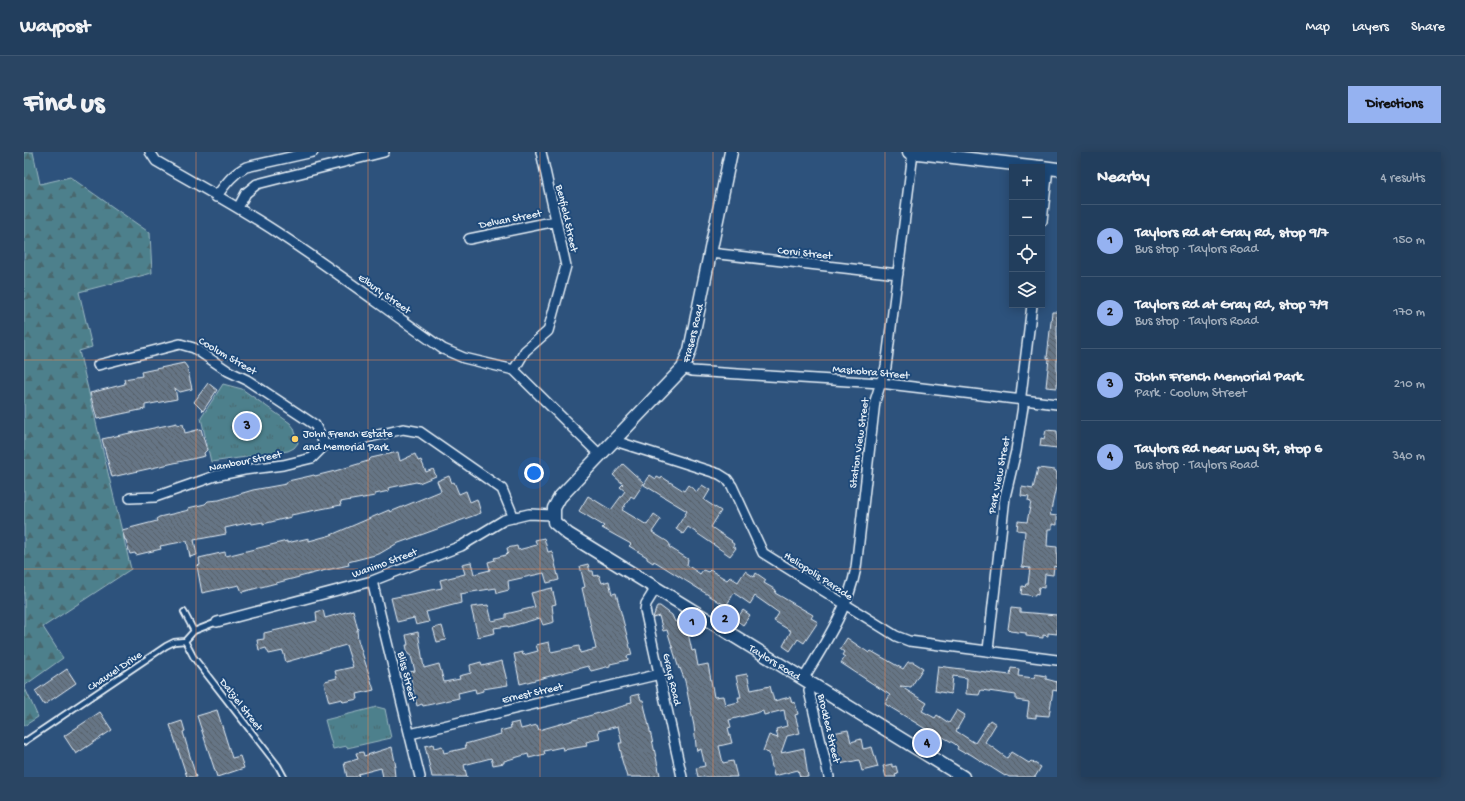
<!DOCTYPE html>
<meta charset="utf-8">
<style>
:root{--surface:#223e5d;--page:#2a4563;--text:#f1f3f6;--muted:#a2aebc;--line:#3f5772;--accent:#95b2f1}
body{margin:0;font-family:"Gochi Hand",sans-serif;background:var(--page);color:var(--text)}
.controls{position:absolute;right:12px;top:12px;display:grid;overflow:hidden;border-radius:0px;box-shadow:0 2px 10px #0003}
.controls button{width:36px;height:36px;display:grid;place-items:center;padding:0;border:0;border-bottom:1px solid var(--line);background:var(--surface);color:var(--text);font:20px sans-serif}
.you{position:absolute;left:510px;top:321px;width:14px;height:14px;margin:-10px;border:3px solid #fff;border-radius:50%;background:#1a73e8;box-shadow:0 0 0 6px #1a73e833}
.badge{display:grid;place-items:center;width:26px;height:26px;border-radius:50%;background:var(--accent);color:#111;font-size:13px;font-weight:700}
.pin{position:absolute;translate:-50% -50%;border:2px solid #fff;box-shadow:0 1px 4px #0006}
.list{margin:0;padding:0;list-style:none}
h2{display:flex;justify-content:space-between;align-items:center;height:52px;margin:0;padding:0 16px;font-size:17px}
h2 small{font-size:13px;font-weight:400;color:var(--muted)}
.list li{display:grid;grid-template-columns:26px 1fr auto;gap:12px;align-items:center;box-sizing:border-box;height:72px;padding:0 16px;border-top:1px solid var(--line)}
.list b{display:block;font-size:15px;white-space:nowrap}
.list p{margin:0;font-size:13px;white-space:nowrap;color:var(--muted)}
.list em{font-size:13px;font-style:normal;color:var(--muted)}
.icon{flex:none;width:22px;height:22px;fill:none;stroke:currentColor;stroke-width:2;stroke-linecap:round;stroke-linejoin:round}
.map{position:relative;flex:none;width:1033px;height:625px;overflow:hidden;border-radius:0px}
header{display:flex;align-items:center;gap:24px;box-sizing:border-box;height:56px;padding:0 20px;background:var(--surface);border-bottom:1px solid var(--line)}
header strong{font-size:19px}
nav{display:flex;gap:22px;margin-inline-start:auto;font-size:14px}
.intro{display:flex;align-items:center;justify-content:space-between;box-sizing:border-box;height:96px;padding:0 24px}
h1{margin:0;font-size:28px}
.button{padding:10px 18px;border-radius:0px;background:var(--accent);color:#111;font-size:14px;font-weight:700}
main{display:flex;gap:24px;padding:0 24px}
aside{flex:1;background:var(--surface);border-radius:0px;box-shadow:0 2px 10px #0003}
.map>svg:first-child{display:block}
</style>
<header>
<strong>Waypost</strong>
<nav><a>Map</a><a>Layers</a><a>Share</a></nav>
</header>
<div class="intro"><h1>Find us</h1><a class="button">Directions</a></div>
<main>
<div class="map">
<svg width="1033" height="625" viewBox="0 0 1033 625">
<defs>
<pattern id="grass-tufts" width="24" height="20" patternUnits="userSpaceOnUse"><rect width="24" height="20" fill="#4e808c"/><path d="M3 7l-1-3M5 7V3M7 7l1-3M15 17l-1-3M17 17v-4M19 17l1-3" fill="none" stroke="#4a676e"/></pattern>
<pattern id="forest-firs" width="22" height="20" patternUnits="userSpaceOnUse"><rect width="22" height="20" fill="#4e808c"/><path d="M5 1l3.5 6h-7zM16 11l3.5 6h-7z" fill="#4a676e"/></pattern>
<pattern id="building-back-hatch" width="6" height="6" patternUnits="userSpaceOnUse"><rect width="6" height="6" fill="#667485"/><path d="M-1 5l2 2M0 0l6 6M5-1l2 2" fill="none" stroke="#565e68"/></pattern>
</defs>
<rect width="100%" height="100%" fill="#2d527c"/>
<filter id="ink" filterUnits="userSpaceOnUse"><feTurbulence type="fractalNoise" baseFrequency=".025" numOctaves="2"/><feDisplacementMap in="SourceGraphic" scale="8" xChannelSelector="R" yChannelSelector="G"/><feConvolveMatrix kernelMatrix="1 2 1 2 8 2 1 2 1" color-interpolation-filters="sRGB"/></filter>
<g filter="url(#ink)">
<path fill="url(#grass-tufts)" stroke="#9bb8c2" d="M199 232 218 237 266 271 270 276 274 291 270 296 264 299 187 310 177 266Z
M353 555 361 557 367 586 323 596V594L309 597 301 568Z"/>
<path fill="url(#forest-firs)" stroke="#9bb8c2" d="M0 0H9L16 32 46 25 126 81 128 121 55 140 68 195 55 199 107 417 19 475 39 506 0 534Z
M0 534 14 565 0 574Z"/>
<path fill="url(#building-back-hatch)" stroke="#e8f1f8" d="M1028 160H1033V236L1022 235 1025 207 1023 206Z
M160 211 163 215 168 237 156 240 151 236 153 247 121 253V257L73 267 66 241 101 232 100 227 118 224 117 220Z
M184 231 193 238 179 259 170 250Z
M153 271V273L159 272 161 281 177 277 183 298 180 301 181 304 88 325 78 287Z
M1022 278 1033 279V296L1016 294 1017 286 1020 287Z
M374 300 376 309 391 302 394 309 397 308 402 320 409 317 412 324 395 331 392 330 364 336 365 339 351 342V344L316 350 317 353 267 363V365L239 372V370L228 372 227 370 201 376 202 382 170 388 173 403 166 405 163 389 136 394 137 397 112 403 111 401 106 402 102 388H101L98 378 133 369 132 367 135 365 165 358 164 356 181 352 184 349 195 348 229 338 262 332 264 329 286 324 290 323 291 324 311 319 344 309 347 306Z
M599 312 620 331 610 346 607 344 598 358 623 373 630 362 637 367 628 380 644 390 646 393 645 395 664 407 663 413 676 422 679 418 684 420 686 418 703 428 706 425 714 430 721 419 730 425 732 421 742 428 740 431 752 438 751 441 789 463 787 466 794 470 780 491 774 487 766 499 759 494 767 479 750 469 755 461 731 444 726 452 710 441 702 454 635 412 630 409 629 411 623 407V405L605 394 607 392 578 376 580 374 555 359 564 344 587 358 601 339 596 335 599 332 589 323Z
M1014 316 1031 318 1033 321V330L1026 363 1033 364V373L1028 372V377H1024L1023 394 1033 395V415L1030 414 1029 423 1021 422 1020 436 1015 435 1014 443 1011 442V444L997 442 998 434 1001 435 1002 432H1004L1006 416 998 415 1001 379 993 378 994 369 1003 370 1007 350 1004 349 1005 345 997 344 998 335 1009 337Z
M626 323 632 327 633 325 637 327 638 325 660 339 664 333 673 340 678 333 686 338 680 348 697 359 687 375 708 389 707 390 710 392 709 394 712 396 706 404 664 375 659 382 652 377 663 359 620 333Z
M425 324 428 331 430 330 435 342 442 339 446 350 453 347 457 361 372 392 355 402 324 410 325 413 298 419 218 440 215 433 178 441 173 414 176 413 175 406 201 400 202 404 263 389V391L285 386V389L307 383 365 358 366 360 417 339 413 329Z
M520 386 524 400 528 399 535 428 523 431 520 421 484 429 485 438 473 441 472 436 436 442 437 451 402 460 405 470 392 473 390 466 373 470 367 446 418 436 416 428 441 422 438 412 447 410 450 422 466 418 464 410 471 408 470 406 482 403 484 401 483 396 493 394 494 398 513 393 511 388Z
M564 412 566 419H569L570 424 575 423 578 431 585 429 588 442 592 441 608 503 603 504 604 508 586 512V514L567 519 564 514 496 532 490 502 498 500 499 503 514 499 512 493 525 490 527 500 555 494 556 501 572 497 558 436 561 435 556 414Z
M528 436 532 452 528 453 530 470 519 473 516 466 484 475V474L470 476 471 481 454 485 447 455 464 453 468 469 482 466V462L511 455 507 441Z
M633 454H636L648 463 651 470 656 468 662 472 668 499 671 498 674 514 684 512 690 545 699 544 701 553 715 550 714 545H717L712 524 723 522 727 538 746 534 750 549 766 545 768 551 771 550 774 562 771 563 776 581 763 584 757 601 780 596 784 625H776L774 618 750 624 745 601 739 599 745 583 754 586 752 577 763 574 760 558 740 563 739 559 705 568 707 575 704 576 708 591 695 594 699 611 709 609 713 625H674L672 616 681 614 677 597 673 599 672 594 670 574 661 529 656 516 655 517 643 478 639 479 635 464 629 466Z
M987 456 996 457V460L1033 463V482L1024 481V484L1019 483V486L1002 484V481L986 479 984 477Z
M299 458 301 466 329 458 334 478H333L334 488 350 538 333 542 334 547 319 550 318 547 305 550 300 531 301 529 313 526 311 519 329 515 322 493 262 510 259 499 245 502 242 496 235 498 233 488 240 487V481L293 469 292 460Z
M719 458 726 463 719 473 712 468Z
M418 474 422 488 413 490 409 476Z
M394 480 400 516 415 512 420 530 436 527 435 524 447 521 446 513 457 510 458 514 478 509 484 533 459 537V539L452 541 451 537 434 541 435 546 399 554 398 552 393 554 385 520 391 519 387 504 384 502 382 493H384L382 483Z
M823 486 845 501 847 499 879 517 884 510H889L899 516 887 535 876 534 903 551 898 559 911 566 913 563 925 571 933 558 941 563 932 579 951 591 966 568 972 572 961 590 983 606 987 600 1005 611 1007 609 1017 615 1011 625H985L982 623 981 624 946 602 941 600 940 601 933 597 934 595 931 592 914 582H910L861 552 866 543 817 511 821 505 818 503 820 500 816 497Z
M914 514 986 523 987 516 995 517 994 524 1010 526 1011 522 1022 524V527L1033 530V539L1029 538 1025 564 1012 563V566L1003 565 1005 550 992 548V543L957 538 955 543 942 542 943 526 929 524 927 542 911 539Z
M43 517 52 531 20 553 11 539Z
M615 542 617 548H619L636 623 626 625H603L597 605H598L595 591H598L594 574 574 579 576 587 562 590 563 594 539 598 538 595 520 599 521 602 505 606 504 602 480 609V611L469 613 467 606 440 613 443 625H408L401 594 409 592 410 596 418 594 420 601 442 596 441 592 477 582 476 579 487 576 486 572 495 570 497 577 513 573 515 578 603 553V551L608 550 607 544Z
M193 558 208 606 216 604 220 616 193 625 173 564Z
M76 560 88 578 52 602 40 584Z
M158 569 161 579 159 580 172 625H163L146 573Z
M824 578 827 590 837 587 839 597 848 595 854 615 838 619 835 608 816 612 809 581Z
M368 595 372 615H370L371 625H359L357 616 334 622 335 625H323L320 611 334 607 332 601 339 600 340 604Z
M868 612V615L872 614 874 622 871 623 872 625H862L859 614Z"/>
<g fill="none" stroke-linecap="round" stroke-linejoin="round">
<g stroke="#e8f1f8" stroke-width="8">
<path id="service" d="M160 460 170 479
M161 489 170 506 254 614 260 625
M0 590 142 494 150 490 161 489 170 479 193 470"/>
</g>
<g stroke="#e8f1f8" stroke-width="12">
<path id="minor" d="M126 0 132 9C175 34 219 57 260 85 314 121 366 160 419 197L440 206 490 218 576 303
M192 45C201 33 208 22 222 15L289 0
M214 56 222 41 233 32 360 0
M1018 69 1024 16
M445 87 532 69
M686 101 874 122
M74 213 156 192 170 196 204 219 223 228 291 273 301 293
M659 216 668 219 856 231 1033 252
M490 218 501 199 524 179 542 114 517 0
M591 289 695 322 703 327 708 334 739 401 872 484 885 489 1033 508
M106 346 131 345 191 324 220 318 259 313 288 306 301 293 325 290 379 277 396 280 478 337 490 366
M348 429 396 625
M632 436 622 452 621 458 658 625
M193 470 348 429 437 394 480 368 505 362 529 363
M964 498 981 345 992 299 999 254 997 243 1008 153
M780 526C801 491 824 457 832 416L851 249 862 215 889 1
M789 532 785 539 805 625
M386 582 636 522"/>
</g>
<g stroke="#e8f1f8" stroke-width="15">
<g id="tertiary">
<path id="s1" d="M707 0 666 198 659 216 536 345 530 356V370L544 382 939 625"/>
<path d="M885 0 1016 15"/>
<path d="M1018 15 1033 17"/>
</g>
</g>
<use href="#service" stroke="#1f4a7a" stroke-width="4.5"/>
<use href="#minor" stroke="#1f4a7a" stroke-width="9"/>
<use href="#tertiary" stroke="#1f4a7a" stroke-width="12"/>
</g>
</g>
<path fill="none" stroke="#e88753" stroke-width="1" stroke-opacity="0.55" d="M172 0V625M344 0V625M516 0V625M689 0V625M861 0V625M0 208H1033M0 417H1033"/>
<circle fill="#ffd166" stroke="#1f4a7a" stroke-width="1.5" cx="271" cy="287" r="4"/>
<g text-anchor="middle" stroke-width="4" stroke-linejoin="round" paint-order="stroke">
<g font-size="11" fill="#e8f1f8" stroke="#1f4a7a">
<text transform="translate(486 66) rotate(-11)" y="4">Delvan Street</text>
<text transform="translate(544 66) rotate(77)" y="4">Benfield Street</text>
<text transform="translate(781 100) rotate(6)" y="4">Corvi Street</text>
<text transform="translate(361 141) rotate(35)" y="4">Elbury Street</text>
<text transform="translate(668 181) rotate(-76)" y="4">Frasers Road</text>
<text transform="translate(204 203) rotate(30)" y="4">Coolum Street</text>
<text transform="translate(847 219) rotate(5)" y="4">Mashobra Street</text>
<text transform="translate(834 291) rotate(-82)" y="4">Station View Street</text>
<text transform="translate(221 308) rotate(-11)" y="4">Nambour Street</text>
<text transform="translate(974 323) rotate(-79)" y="4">Park View Street</text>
<text transform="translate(360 410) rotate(-20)" y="4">Wanimo Street</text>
<text transform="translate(795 423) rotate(33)" y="4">Heliopolis Parade</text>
<text dy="4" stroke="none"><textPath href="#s1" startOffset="688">Taylors Road</textPath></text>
<text transform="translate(90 518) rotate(-34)" y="4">Chauvel Drive</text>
<text transform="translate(384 524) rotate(76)" y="4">Bliss Street</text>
<text transform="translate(649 527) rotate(77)" y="4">Grays Road</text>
<text transform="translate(508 540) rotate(-13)" y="4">Ernest Street</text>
<text transform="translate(218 552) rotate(52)" y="4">Dalziel Street</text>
<text transform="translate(806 576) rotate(77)" y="4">Brocklea Street</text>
</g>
<g font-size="11" fill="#e8f1f8" stroke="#1f4a7a" text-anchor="start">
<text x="279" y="285">John French Estate<tspan x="279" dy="13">and Memorial Park</tspan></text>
</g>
</g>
</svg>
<div class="controls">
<button>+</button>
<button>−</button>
<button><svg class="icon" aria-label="locate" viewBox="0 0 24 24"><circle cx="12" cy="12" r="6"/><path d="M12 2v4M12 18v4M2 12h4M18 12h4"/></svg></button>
<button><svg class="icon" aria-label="layers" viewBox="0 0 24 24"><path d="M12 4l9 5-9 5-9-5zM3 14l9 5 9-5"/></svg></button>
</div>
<div class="you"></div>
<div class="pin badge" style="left:668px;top:470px">1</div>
<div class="pin badge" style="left:701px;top:467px">2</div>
<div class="pin badge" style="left:223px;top:274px">3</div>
<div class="pin badge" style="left:903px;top:591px">4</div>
</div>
<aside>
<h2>Nearby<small>4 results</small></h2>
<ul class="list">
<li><span class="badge">1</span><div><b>Taylors Rd at Gray Rd, stop 9/7</b><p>Bus stop · Taylors Road</p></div><em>150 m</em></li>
<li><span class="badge">2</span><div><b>Taylors Rd at Gray Rd, stop 7/9</b><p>Bus stop · Taylors Road</p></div><em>170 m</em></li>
<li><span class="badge">3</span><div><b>John French Memorial Park</b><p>Park · Coolum Street</p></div><em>210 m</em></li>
<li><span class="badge">4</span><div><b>Taylors Rd near Lucy St, stop 6</b><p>Bus stop · Taylors Road</p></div><em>340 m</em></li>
</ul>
</aside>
</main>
